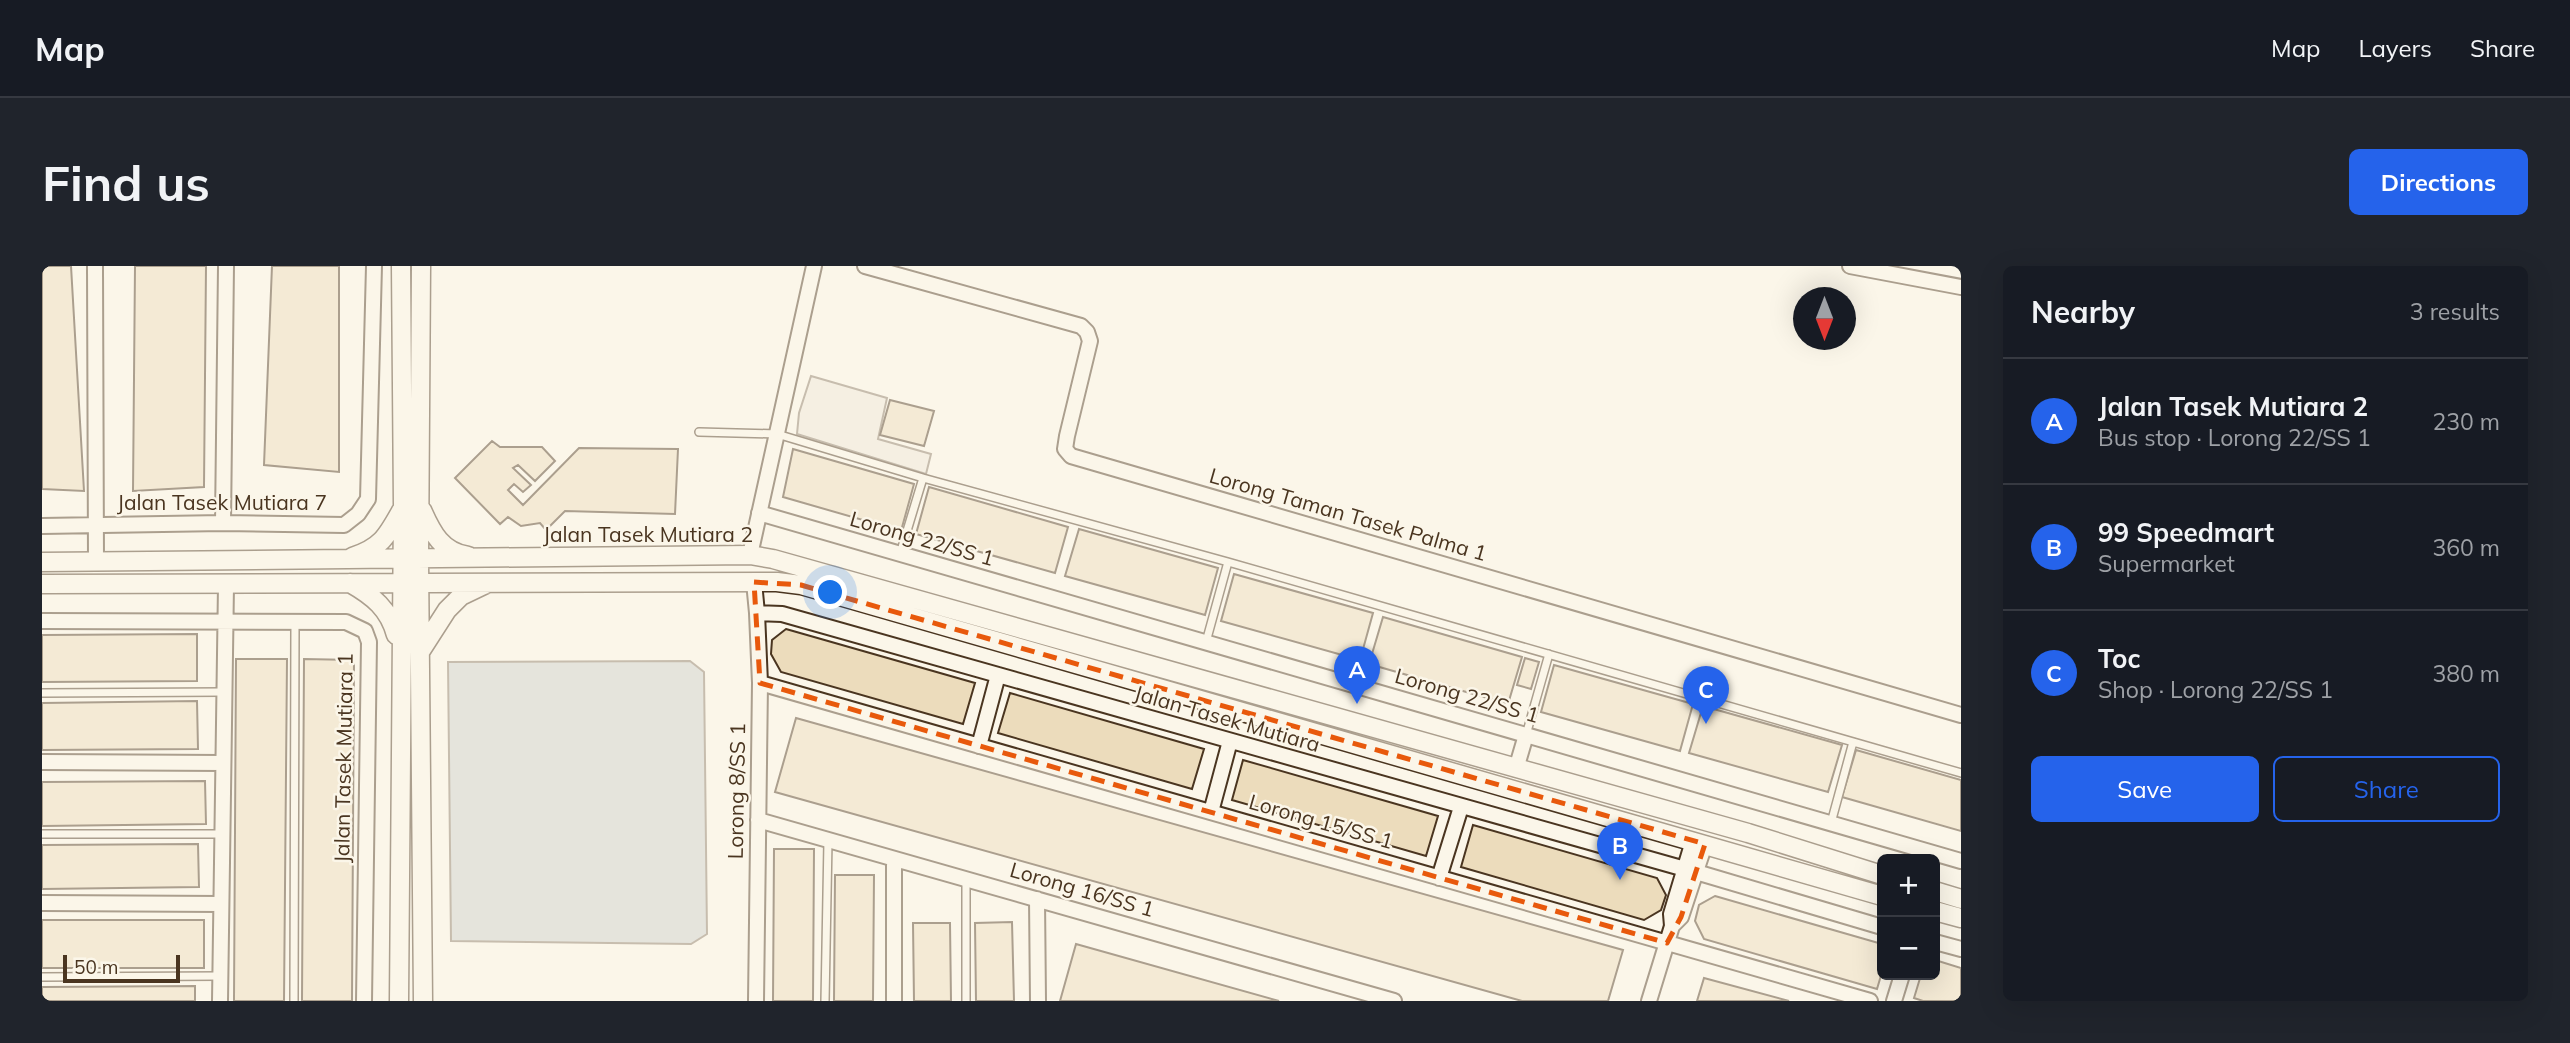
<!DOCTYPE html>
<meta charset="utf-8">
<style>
:root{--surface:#171b24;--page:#20242c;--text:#f1f3f6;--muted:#9ea1a6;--line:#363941;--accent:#2563eb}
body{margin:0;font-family:Mulish,sans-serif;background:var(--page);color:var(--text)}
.controls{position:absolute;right:21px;bottom:21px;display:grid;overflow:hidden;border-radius:10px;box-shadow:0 7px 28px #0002}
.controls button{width:63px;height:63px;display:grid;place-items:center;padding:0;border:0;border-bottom:2px solid var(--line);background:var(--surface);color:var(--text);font:35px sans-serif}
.compass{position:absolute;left:1751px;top:21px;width:63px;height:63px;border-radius:50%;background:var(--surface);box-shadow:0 7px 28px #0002;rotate:180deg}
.scale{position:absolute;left:21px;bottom:18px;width:117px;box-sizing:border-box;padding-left:7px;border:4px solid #4a3520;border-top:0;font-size:19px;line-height:24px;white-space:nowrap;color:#4a3520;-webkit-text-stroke:5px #fbf6e9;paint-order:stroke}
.you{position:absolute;left:789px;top:327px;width:24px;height:24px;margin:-18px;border:5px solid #fff;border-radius:50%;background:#1a73e8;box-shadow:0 0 0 10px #1a73e833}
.badge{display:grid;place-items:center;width:46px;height:46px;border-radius:50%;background:var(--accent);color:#fff;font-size:23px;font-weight:700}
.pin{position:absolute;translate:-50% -58px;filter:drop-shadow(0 2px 4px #0008)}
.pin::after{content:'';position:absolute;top:37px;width:24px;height:21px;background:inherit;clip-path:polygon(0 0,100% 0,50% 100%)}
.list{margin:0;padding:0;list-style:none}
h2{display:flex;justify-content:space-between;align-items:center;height:91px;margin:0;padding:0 28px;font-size:30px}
h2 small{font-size:23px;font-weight:400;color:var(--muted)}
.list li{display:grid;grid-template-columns:46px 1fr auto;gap:21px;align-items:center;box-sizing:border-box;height:126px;padding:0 28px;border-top:2px solid var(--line)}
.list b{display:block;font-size:26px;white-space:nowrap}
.list p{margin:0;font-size:23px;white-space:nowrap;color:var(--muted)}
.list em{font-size:23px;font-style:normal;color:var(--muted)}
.actions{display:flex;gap:14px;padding:21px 28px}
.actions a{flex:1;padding:16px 0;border:2px solid var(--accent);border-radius:10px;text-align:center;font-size:24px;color:var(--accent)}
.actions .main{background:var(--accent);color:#fff}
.map{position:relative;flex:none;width:1919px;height:735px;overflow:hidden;border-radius:10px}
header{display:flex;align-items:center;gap:42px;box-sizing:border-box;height:98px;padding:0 35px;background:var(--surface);border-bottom:2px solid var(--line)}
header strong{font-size:33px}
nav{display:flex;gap:38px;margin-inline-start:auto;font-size:24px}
.intro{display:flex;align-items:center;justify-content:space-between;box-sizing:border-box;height:168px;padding:0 42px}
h1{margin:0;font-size:49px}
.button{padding:18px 32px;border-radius:10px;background:var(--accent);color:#fff;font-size:24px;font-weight:700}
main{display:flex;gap:42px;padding:0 42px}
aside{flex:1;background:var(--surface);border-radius:10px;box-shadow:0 7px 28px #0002}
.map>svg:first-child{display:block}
</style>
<header>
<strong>Map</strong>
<nav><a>Map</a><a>Layers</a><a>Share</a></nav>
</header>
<div class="intro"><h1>Find us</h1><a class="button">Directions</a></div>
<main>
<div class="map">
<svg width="1919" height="735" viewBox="0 0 1919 735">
<rect width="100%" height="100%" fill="#fbf6e9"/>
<path fill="#ede7d9" stroke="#887966" stroke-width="2" d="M769 110 845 132 836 173 889 188 884 208 755 168 757 147Z"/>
<path fill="#c9cecd" stroke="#887966" stroke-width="2" d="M648 395 662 406 665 668 649 678 409 675 406 396Z"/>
<path fill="#ecdcbc" stroke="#4a3520" stroke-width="2" d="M0 0H29L42 225 0 223Z
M93 0H164L162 221 91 225Z
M230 0H297V206L222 199Z
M848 134 892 145 882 180 838 169Z
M450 175 458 181H500L513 195 493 215 476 199 471 202 489 219 481 226 472 218 466 224 481 239 537 182 636 183 633 248 523 245 504 264 498 257 479 260 466 251 458 258 413 212Z
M751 183 872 218 859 265 741 231Z
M887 221 1026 261 1013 307 874 268Z
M1037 263 1176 302 1163 349 1023 310Z
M1192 308 1331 347 1318 394 1179 355Z
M1341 351 1480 391 1466 438 1327 398Z
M744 363 933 417 921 458 739 406 729 388 730 374Z
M155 368V415L0 416V369Z
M1483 392 1497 396 1489 423 1475 419Z
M194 393H245L242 735H192Z
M262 393 312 394 310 735H260Z
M1512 399 1651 438 1638 485 1499 446Z
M968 427 1162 483 1150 523 956 467Z
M155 435 156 483 0 484V437Z
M1661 440 1800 479 1786 526 1647 487Z
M754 452 1581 684 1566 735H1480L733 526Z
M1814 484 1919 514V565L1800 531Z
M1201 494 1396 550 1384 590 1190 534Z
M163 515 164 558 0 560V516Z
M1431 559 1615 612 1624 629 1619 644 1602 654 1419 601Z
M156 578 157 621 0 623V579Z
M732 583H772L771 735H731Z
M793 609H832L831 735H792Z
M1673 630 1840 678V706L1835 723 1662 673 1653 655 1657 639Z
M0 654H162V702H0Z
M970 656 972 735H934L933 657Z
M871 657H908L909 735H872Z
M1034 678 1237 735H1018Z
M1893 694 1919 702V735H1881L1872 732 1879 709H1893Z
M1662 712 1747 735H1655Z
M153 720V735H0V721Z"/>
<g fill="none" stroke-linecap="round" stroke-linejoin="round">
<g stroke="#4a3520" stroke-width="10">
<path id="service" d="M657 166 735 168 881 212 1186 296 1919 507
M858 288 881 212
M1164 376 1186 296
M0 427 182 426
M1484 469 1507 388
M1789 557 1811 476
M0 568H180
M0 711 178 710
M252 735 253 356
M783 735 786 575
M924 735V614"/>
</g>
<g stroke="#4a3520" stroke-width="18">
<path id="minor" d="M53 0 54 296
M823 0 1039 60 1045 66 1048 75 1025 170 1023 183 1029 190 1919 449
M1808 0 1919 21
M717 247 1919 595
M181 257 184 0
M0 260 181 257 302 259 316 248 326 233 332 0
M708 289 772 0
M712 316 715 347 718 417 714 735
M715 347 740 348 1643 603
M0 355 304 356 323 365 327 376 322 735
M718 417 1828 735
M937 480 956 409
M0 496 181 497
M1474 503 1484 469
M1169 546 1188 475
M716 554 1352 735
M852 593V735
M1654 606 1840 661
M1397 612 1419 541
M995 633 996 735
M0 637 179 638
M1630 660 1639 651 1663 578
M1893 676 1919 683
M178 735 184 319
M1607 735 1630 660 1629 648 1651 575
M1852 735 1860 709"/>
</g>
<g stroke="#4a3520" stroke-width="21">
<path id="tertiary" d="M379 0 377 294 381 735
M380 244C390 267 400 286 426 290
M310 291C339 282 345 270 359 245
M0 296 708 289 731 293 1706 567 1840 609
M308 317C331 330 347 343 354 369
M0 318 735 316 759 319 1840 630
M378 386 405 344 419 330 444 318
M1893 625 1919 633
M1893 645 1919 652
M357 735 361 241 359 0"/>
</g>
<use href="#service" stroke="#fbf6e9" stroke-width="7"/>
<use href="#minor" stroke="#fbf6e9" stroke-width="14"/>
<use href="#tertiary" stroke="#fbf6e9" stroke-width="18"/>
</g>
<path d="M0 0H1919V735H0ZM712 316 759 319 1663 578 1639 651 1625 677 718 417Z" fill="#fbf6e9" fill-opacity=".55" fill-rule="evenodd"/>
<path fill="none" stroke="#e8590c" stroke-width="5" stroke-dasharray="14 9" stroke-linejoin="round" d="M712 316 759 319 1663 578 1639 651 1625 677 718 417Z"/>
<g text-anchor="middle" stroke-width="5" stroke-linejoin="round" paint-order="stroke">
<g font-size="21" fill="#4a3520" stroke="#fbf6e9">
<text x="180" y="244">Jalan Tasek Mutiara 7</text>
<text transform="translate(1306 249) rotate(16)" y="7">Lorong Taman Tasek Palma 1</text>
<text x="606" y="276">Jalan Tasek Mutiara 2</text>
<text transform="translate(880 273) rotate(16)" y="7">Lorong 22/SS 1</text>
<text transform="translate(1425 430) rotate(16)" y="7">Lorong 22/SS 1</text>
<text transform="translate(1185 453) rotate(16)" y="7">Jalan Tasek Mutiara</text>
<text transform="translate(302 492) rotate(-89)" y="7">Jalan Tasek Mutiara 1</text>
<text transform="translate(695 525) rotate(-89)" y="7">Lorong 8/SS 1</text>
<text transform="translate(1279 556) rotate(16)" y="7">Lorong 15/SS 1</text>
<text transform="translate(1040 624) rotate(16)" y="7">Lorong 16/SS 1</text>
</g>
</g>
</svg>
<div class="controls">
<button>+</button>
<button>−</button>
</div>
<svg class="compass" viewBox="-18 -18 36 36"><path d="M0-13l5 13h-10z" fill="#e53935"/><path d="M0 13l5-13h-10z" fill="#9ea1a6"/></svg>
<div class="scale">50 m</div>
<div class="you"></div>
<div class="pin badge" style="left:1315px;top:438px">A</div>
<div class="pin badge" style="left:1578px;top:614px">B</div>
<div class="pin badge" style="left:1664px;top:458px">C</div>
</div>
<aside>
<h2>Nearby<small>3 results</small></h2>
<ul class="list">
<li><span class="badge">A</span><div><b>Jalan Tasek Mutiara 2</b><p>Bus stop · Lorong 22/SS 1</p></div><em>230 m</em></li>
<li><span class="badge">B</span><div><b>99 Speedmart</b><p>Supermarket</p></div><em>360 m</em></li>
<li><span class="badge">C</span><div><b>Toc</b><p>Shop · Lorong 22/SS 1</p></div><em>380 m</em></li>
</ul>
<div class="actions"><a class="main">Save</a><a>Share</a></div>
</aside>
</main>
